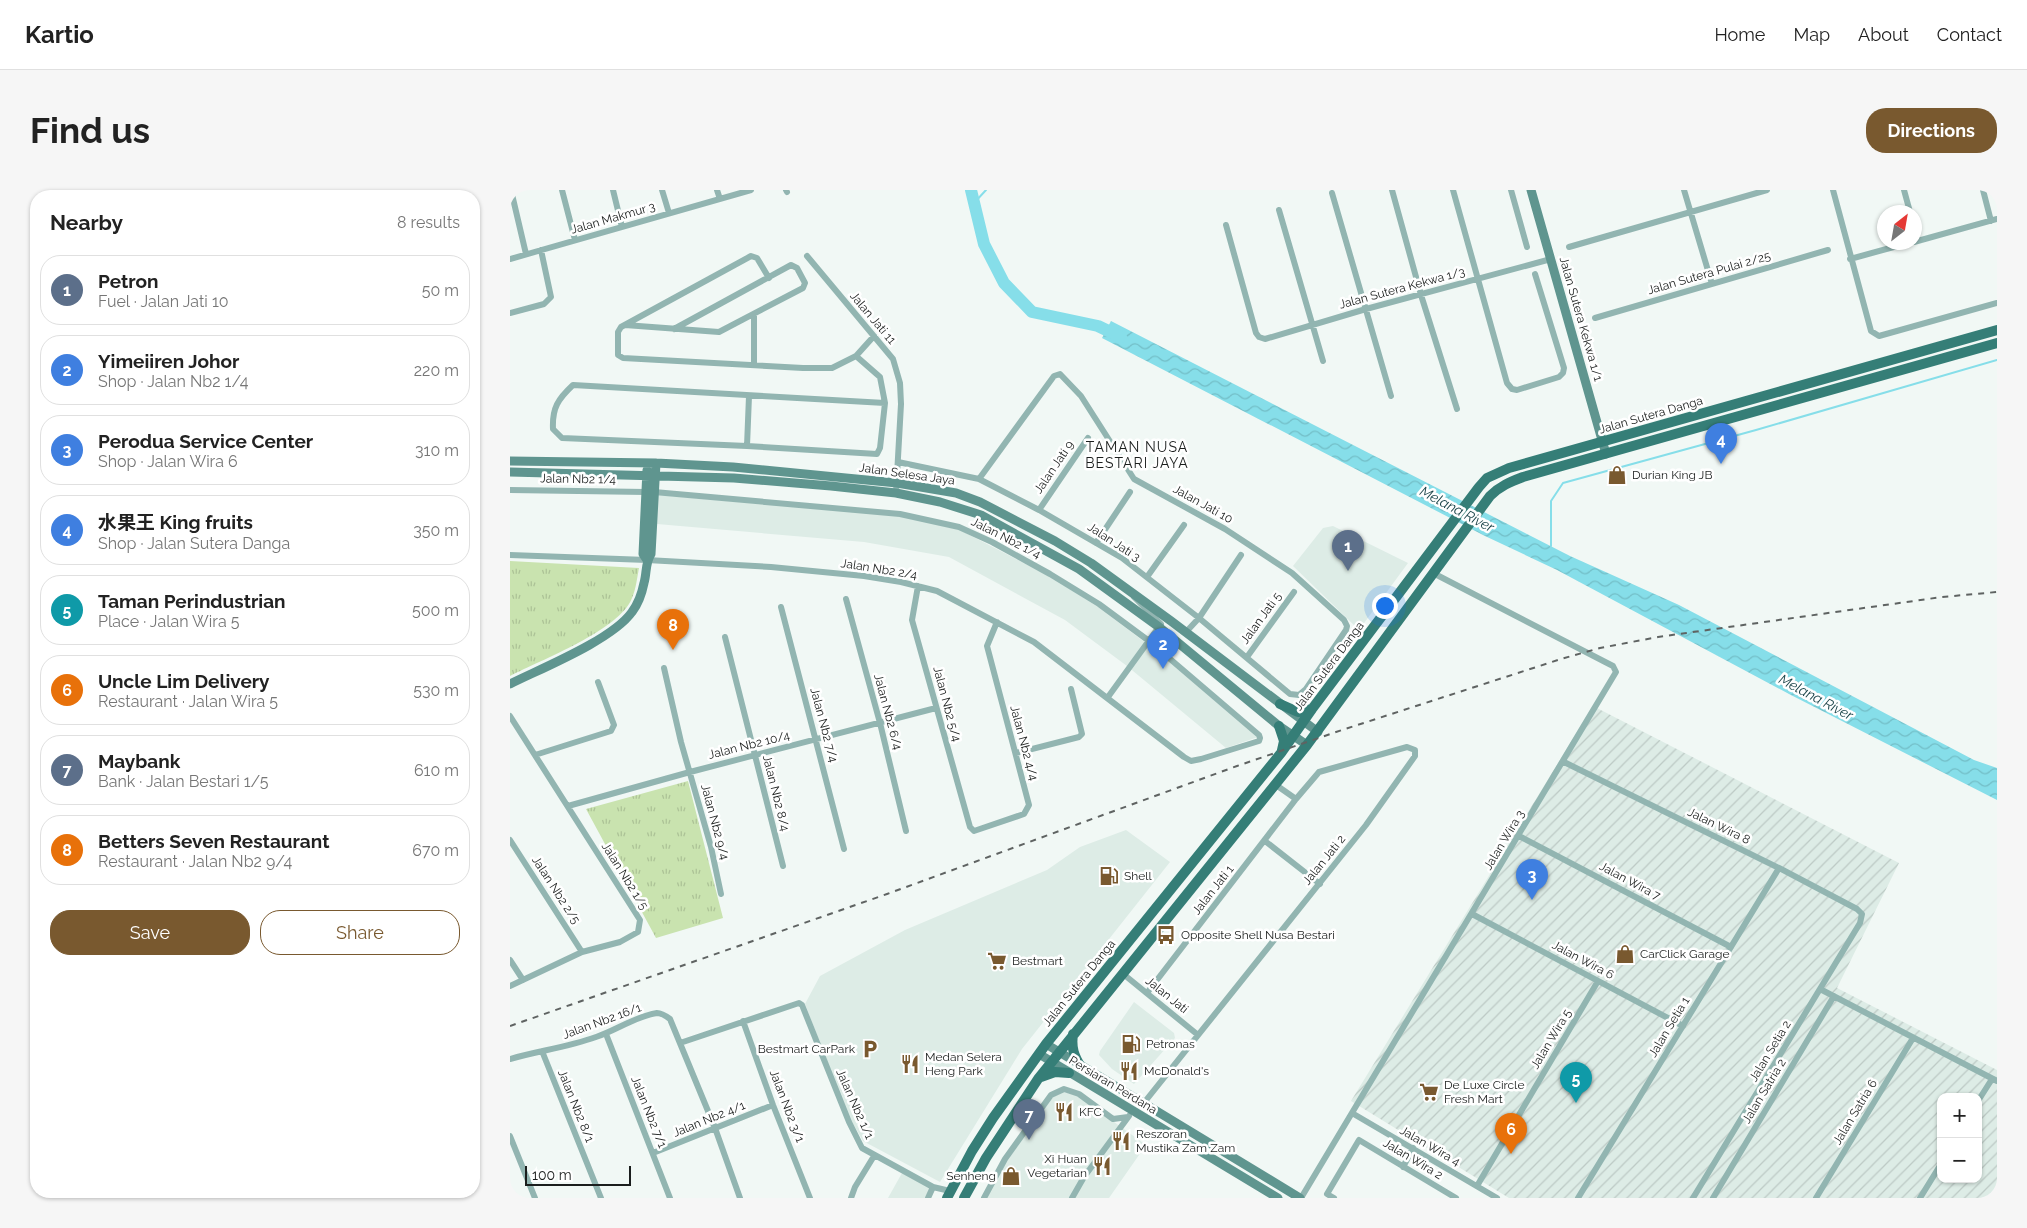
<!DOCTYPE html>
<meta charset="utf-8">
<style>
:root{--surface:#fff;--page:#f6f6f6;--text:#222;--muted:#767676;--line:#e0e0e0;--accent:#79592f}
body{margin:0;font-family:Raleway,"Noto Sans SC",sans-serif;background:var(--page);color:var(--text)}
.controls{position:absolute;right:15px;bottom:15px;display:grid;overflow:hidden;border-radius:10px;box-shadow:0 1px 4px #0004}
.controls button{width:45px;height:45px;display:grid;place-items:center;padding:0;border:0;border-bottom:1px solid var(--line);background:var(--surface);color:var(--text);font:25px sans-serif}
.compass{position:absolute;left:1367px;top:15px;width:45px;height:45px;border-radius:50%;background:var(--surface);box-shadow:0 1px 4px #0004;rotate:31deg}
.scale{position:absolute;left:15px;bottom:12px;width:106px;box-sizing:border-box;padding-left:5px;border:2px solid #1b1e1d;border-top:0;font-size:14px;line-height:18px;white-space:nowrap;color:#1b1e1d;-webkit-text-stroke:4px #fff;paint-order:stroke}
.you{position:absolute;left:874px;top:415px;width:18px;height:18px;margin:-12px;border:4px solid #fff;border-radius:50%;background:#1a73e8;box-shadow:0 0 0 8px #1a73e833}
.badge{display:grid;place-items:center;width:32px;height:32px;border-radius:50%;background:var(--accent);color:#fff;font-size:16px;font-weight:700}
.pin{position:absolute;translate:-50% -41px;filter:drop-shadow(0 1px 2px #0008)}
.pin::after{content:'';position:absolute;top:26px;width:18px;height:15px;background:inherit;clip-path:polygon(0 0,100% 0,50% 100%)}
.list{margin:0;padding:0;list-style:none}
h2{display:flex;justify-content:space-between;align-items:center;height:65px;margin:0;padding:0 20px;font-size:21px}
h2 small{font-size:16px;font-weight:400;color:var(--muted)}
.list li{display:grid;grid-template-columns:32px 1fr auto;gap:15px;align-items:center;box-sizing:border-box;height:70px;margin:0 10px 10px;padding:0 10px;border:1px solid var(--line);border-radius:20px}
.list b{display:block;font-size:19px;white-space:nowrap}
.list p{margin:0;font-size:16px;white-space:nowrap;color:var(--muted)}
.list em{font-size:16px;font-style:normal;color:var(--muted)}
.actions{display:flex;gap:10px;padding:15px 20px}
.actions a{flex:1;padding:11px 0;border:1px solid var(--accent);border-radius:20px;text-align:center;font-size:18px;color:var(--accent)}
.actions .main{background:var(--accent);color:#fff}
.map{position:relative;flex:none;width:1487px;height:1008px;overflow:hidden;border-radius:20px}
header{display:flex;align-items:center;gap:30px;box-sizing:border-box;height:70px;padding:0 25px;background:var(--surface);border-bottom:1px solid var(--line)}
header strong{font-size:24px}
nav{display:flex;gap:28px;margin-inline-start:auto;font-size:18px}
.intro{display:flex;align-items:center;justify-content:space-between;box-sizing:border-box;height:120px;padding:0 30px}
h1{margin:0;font-size:35px}
.button{padding:12px 22px;border-radius:20px;background:var(--accent);color:#fff;font-size:18px;font-weight:700}
main{display:flex;gap:30px;padding:0 30px}
aside{flex:1;background:var(--surface);border-radius:20px;box-shadow:0 1px 4px #0004}
.map>svg:first-child{display:block}
</style>
<header>
<strong>Kartio</strong>
<nav><a>Home</a><a>Map</a><a>About</a><a>Contact</a></nav>
</header>
<div class="intro"><h1>Find us</h1><a class="button">Directions</a></div>
<main>
<aside>
<h2>Nearby<small>8 results</small></h2>
<ul class="list">
<li><span class="badge" style="background:#5c6f8a">1</span><div><b>Petron</b><p>Fuel · Jalan Jati 10</p></div><em>50 m</em></li>
<li><span class="badge" style="background:#3f7fe0">2</span><div><b>Yimeiiren Johor</b><p>Shop · Jalan Nb2 1/4</p></div><em>220 m</em></li>
<li><span class="badge" style="background:#3f7fe0">3</span><div><b>Perodua Service Center</b><p>Shop · Jalan Wira 6</p></div><em>310 m</em></li>
<li><span class="badge" style="background:#3f7fe0">4</span><div><b>水果王 King fruits</b><p>Shop · Jalan Sutera Danga</p></div><em>350 m</em></li>
<li><span class="badge" style="background:#0f9aa8">5</span><div><b>Taman Perindustrian</b><p>Place · Jalan Wira 5</p></div><em>500 m</em></li>
<li><span class="badge" style="background:#e8710a">6</span><div><b>Uncle Lim Delivery</b><p>Restaurant · Jalan Wira 5</p></div><em>530 m</em></li>
<li><span class="badge" style="background:#5c6f8a">7</span><div><b>Maybank</b><p>Bank · Jalan Bestari 1/5</p></div><em>610 m</em></li>
<li><span class="badge" style="background:#e8710a">8</span><div><b>Betters Seven Restaurant</b><p>Restaurant · Jalan Nb2 9/4</p></div><em>670 m</em></li>
</ul>
<div class="actions"><a class="main">Save</a><a>Share</a></div>
</aside>
<div class="map">
<svg width="1487" height="1008" viewBox="0 0 1487 1008">
<defs>
<pattern id="industrial-furrows" width="10" height="10" patternUnits="userSpaceOnUse" patternTransform="scale(1.25)"><rect width="10" height="10" fill="#ddece6"/><path d="M-1 1l2-2M0 10L10 0M9 11l2-2" fill="none" stroke="#bdcac5"/></pattern>
<pattern id="park-tufts" width="24" height="20" patternUnits="userSpaceOnUse" patternTransform="scale(1.25)"><rect width="24" height="20" fill="#c9e3af"/><path d="M3 7l-1-3M5 7V3M7 7l1-3M15 17l-1-3M17 17v-4M19 17l1-3" fill="none" stroke="#acc296"/></pattern>
<pattern id="water-waves" width="16" height="10" patternUnits="userSpaceOnUse" patternTransform="scale(1.25)"><rect width="16" height="10" fill="#86dee9"/><path d="M0 5q4-4 8 0t8 0" fill="none" stroke="#73bec7"/></pattern>
</defs>
<rect width="100%" height="100%" fill="#f1f8f5"/>
<path fill="#ddece6" d="M148 305 390 326 450 340 541 387 588 417 640 456 748 547 716 558 617 476 555 430 439 367 354 352 147 334Z
M823 336 898 373 849 440 783 376 813 338Z
M616 640 660 672 512 859 430 992 353 951 338 925 295 814 310 786 395 740 537 680 570 657Z
M624 812 664 843 665 848 624 894 602 879 589 865 590 861Z
M554 902 568 906 636 955 599 1008H476L496 972 543 907Z
M392 983 420 998 415 1008H378Z"/>
<path fill="url(#industrial-furrows)" fill-rule="evenodd" d="M1083 516 1389 673 1327 798 1487 880V1008H999L841 911ZM1431 907H1468V989H1431Z"/>
<path fill="url(#park-tufts)" d="M0 371 129 378C127 388 126 399 122 408 110 440 31 470 0 486Z
M178 591 213 728 146 748 76 619Z"/>
<path fill="url(#water-waves)" d="M601 131 1060 366 1169 415 1464 570 1487 578V610L1279 504 1047 380 975 346 592 148Z"/>
<g fill="none" stroke-linecap="round" stroke-linejoin="round">
<path stroke="#86dee9" stroke-width="2" d="M464 13 476 0
M1041 356V311L1053 293 1246 240 1487 170"/>
<path stroke="#86dee9" stroke-width="12" d="M461 0 474 54 494 93 522 122 588 136 611 147"/>
<path stroke="#92b5b1" stroke-width="6" d="M1 0 16 64
M52 0 65 50
M103 0 112 37
M152 0 159 23
M207 0 210 9
M276 0 277 2
M882 0 911 105 947 219
M943 0 997 193 1002 199 1007 200 1049 187 1053 183 1054 178 1025 84
M1001 0 1017 57
M1174 0 1202 94
M1323 0 1361 141 1369 146 1487 113
M1394 0 1400 22
M1473 0 1481 31
M822 3 881 206
M769 20 813 171
M716 35 746 143 749 147 755 149 856 119 1041 69
M1404 38 1408 51
M1404 52 1487 29
M1059 57 1257 0
M297 66 383 169 390 193 391 214 386 303
M0 69 241 0
M1340 69 1402 52
M259 88 247 68 241 66 111 137 108 142V165L113 168 293 178H322L346 166 364 146
M0 123 34 114 41 107 31 60
M244 124V175
M1085 128 1318 60
M115 135 209 142 293 98 295 93 287 78 281 75 164 139
M346 166 370 187 375 213 370 258 367 264 237 256 52 248 43 239C42 218 48 209 63 195L375 213
M237 256 239 206
M388 272 469 289 529 320 586 353 612 368 689 428 780 504 789 505 796 499 836 440 837 436 834 430 782 383 715 339 624 289 571 206 550 184 544 186 469 289
M0 300 136 302
M529 320 578 248
M586 353 620 302
M0 365 137 370 261 377 354 386 391 392 427 401 524 452 674 567 681 571 691 569 749 551 750 548 749 545 639 451 589 414 540 384 482 352 449 337 390 324 144 302
M637 387 674 335
M408 396 402 430 460 637 464 641 514 624 519 615 477 456 487 432
M336 409 370 533 396 641
M271 417 334 659
M676 442 689 428 731 365
M215 447 273 676
M737 467 784 402
M154 478 171 552 201 657 211 704
M598 507 651 434 624 407
M0 526 130 730 128 742 110 752 72 762 0 796
M506 563 569 547 572 544 561 499
M25 565 101 541 104 535 88 492
M1054 572 1269 678 1347 719 1352 724 1350 733 1183 1008
M766 595 786 609
M58 616 180 582 426 518
M1009 646 1221 757
M0 650 72 762
M755 651 810 694
M962 724 1173 836
M0 770 13 790
M612 783 688 845
M1310 799 1487 891
M233 831 263 915 300 1008
M96 844 160 1008
M170 853 289 813 292 815 339 932 352 958 423 997 440 1001
M32 861 91 1008
M0 869C28 861 58 857 86 847 105 841 126 826 147 823 152 823 156 826 160 829L205 938 230 1008
M1468 911 1482 889
M633 914 856 635 905 566V560L897 557 809 582 786 609 637 803
M842 923 987 1008
M0 946 25 1008
M143 963 263 915
M893 977 903 958
M967 996 1088 791
M341 1008 345 997 364 966
M418 1008 423 997
M474 1008 495 969 541 905 554 899 569 904 603 929 618 927
M562 1008 574 987 619 926
M791 1008 1106 482 1103 476 923 383
M824 1008 817 1004 849 950 946 1008
M1068 1008 1269 678
M1203 1008 1324 806
M1306 1008 1403 848
M1410 1008 1431 974"/>
<path stroke="#5f958f" stroke-width="9" d="M1021 0 1096 264
M0 271 146 273 223 277 387 293 446 303 470 312 545 351 581 373 661 431 808 542
M137 280 133 364 137 370
M0 282 224 288 321 296 386 303 430 312 471 325 569 379 649 437 769 536 797 555
M0 494C32 478 102 450 122 422 128 414 132 403 134 393 137 383 135 373 141 364L146 273
M536 854 790 1008
M529 864 768 1008"/>
<path stroke="#357e77" stroke-width="10" d="M770 514 788 522 802 519
M769 536 774 551 772 560
M563 844C561 858 564 866 571 877
M531 887 545 882 559 883
M437 1008 462 961 483 928 536 854 771 563 802 519 969 297 977 288 999 278 1487 140
M454 1008 476 968 528 889 797 555 980 306C990 296 1000 292 1013 287L1487 153"/>
<path stroke="#5f6362" stroke-width="2" stroke-dasharray="6 6" stroke-linecap="butt" d="M0 836 377 704 727 576 832 540 1051 469 1090 458 1148 447 1432 407 1487 402"/>
</g>
<defs>
<g id="shop-bare" transform="scale(1.5)"><path d="M-5-2.5h2.3a2.7 3.5 0 0 1 5.4 0H5L5.5 6h-11ZM-1.5-2.5h3a1.5 2.3 0 0 0-3 0Z" fill="#79592f" stroke="#fff" stroke-width="2.5" paint-order="stroke"/></g>
<g id="fuel-bare" transform="scale(1.5)"><path d="M-5.5-6h7V0h2V4h1.3V-2.5L3-4.5l.8-.8L6-3V5H2.5V1h-1V6h-7ZM-4.2-4.7v3.2H.2V-4.7Z" fill="#79592f" stroke="#fff" stroke-width="2.5" paint-order="stroke"/></g>
<g id="bus-bare" transform="scale(1.5)"><path d="M-5-6H5V4H4V6H2V4H-2V6H-4V4H-5ZM-3.5-4V0h7V-4ZM-3.5 1.2v1.5H-2V1.2ZM2 1.2v1.5H3.5V1.2Z" fill="#79592f" stroke="#fff" stroke-width="2.5" paint-order="stroke"/></g>
<g id="supermarket-bare" transform="scale(1.5)"><path d="M-6-5.5h2.5l.6 2H6L4.5 2H-2.5L-4.4-4H-6ZM-1.5 3.2a1.3 1.3 0 1 0 .1 0ZM3 3.2a1.3 1.3 0 1 0 .1 0Z" fill="#79592f" stroke="#fff" stroke-width="2.5" paint-order="stroke"/></g>
<g id="parking-bare" transform="scale(1.5)"><path d="M-3.5-5.5H1a3.5 3.5 0 0 1 0 7H-1V5.5H-3.5ZM-1-3.4V-.6H.8a1.4 1.4 0 0 0 0-2.8Z" fill="#79592f" stroke="#fff" stroke-width="2.5" paint-order="stroke"/></g>
<g id="restaurant-bare" transform="scale(1.5)"><path d="M-5-6h1v4h1v-4h1v4h1v-4h1v5L-1.5 .5V6h-2V.5L-5-1ZM5-6V6H3V1.5H1.5Q1.5-4 5-6Z" fill="#79592f" stroke="#fff" stroke-width="2.5" paint-order="stroke"/></g>
</defs>
<g fill-rule="evenodd">
<use href="#shop-bare" x="1107" y="285"/>
<use href="#fuel-bare" x="599" y="686"/>
<use href="#bus-bare" x="656" y="745"/>
<use href="#shop-bare" x="1115" y="764"/>
<use href="#supermarket-bare" x="487" y="771"/>
<use href="#fuel-bare" x="621" y="854"/>
<use href="#parking-bare" x="360" y="859"/>
<use href="#restaurant-bare" x="400" y="874"/>
<use href="#restaurant-bare" x="619" y="881"/>
<use href="#supermarket-bare" x="919" y="902"/>
<use href="#restaurant-bare" x="554" y="922"/>
<use href="#restaurant-bare" x="611" y="951"/>
<use href="#restaurant-bare" x="592" y="976"/>
<use href="#shop-bare" x="501" y="986"/>
</g>
<g text-anchor="middle" stroke-width="5" stroke-linejoin="round" paint-order="stroke">
<g font-size="12" fill="#1b1e1d" stroke="#fff">
<text transform="translate(103 28) rotate(-16)" y="4">Jalan Makmur 3</text>
<text transform="translate(1199 83) rotate(-16)" y="4">Jalan Sutera Pulai 2/25</text>
<text transform="translate(892 98) rotate(-15)" y="4">Jalan Sutera Kekwa 1/3</text>
<text transform="translate(363 128) rotate(50)" y="4">Jalan Jati 11</text>
<text transform="translate(1071 129) rotate(74)" y="4">Jalan Sutera Kekwa 1/1</text>
<text transform="translate(1141 225) rotate(-16)" y="4">Jalan Sutera Danga</text>
<text transform="translate(544 277) rotate(-56)" y="4">Jalan Jati 9</text>
<text transform="translate(397 284) rotate(8)" y="4">Jalan Selesa Jaya</text>
<text transform="translate(68 289) rotate(1)" y="4">Jalan Nb2 1/4</text>
<text transform="translate(693 314) rotate(29)" y="4">Jalan Jati 10</text>
<text transform="translate(496 348) rotate(27)" y="4">Jalan Nb2 1/4</text>
<text transform="translate(604 352) rotate(33)" y="4">Jalan Jati 3</text>
<text transform="translate(369 379) rotate(9)" y="4">Jalan Nb2 2/4</text>
<text transform="translate(751 428) rotate(-54)" y="4">Jalan Jati 5</text>
<text transform="translate(819 476) rotate(-53)" y="4">Jalan Sutera Danga</text>
<text transform="translate(437 514) rotate(75)" y="4">Jalan Nb2 5/4</text>
<text transform="translate(378 522) rotate(75)" y="4">Jalan Nb2 6/4</text>
<text transform="translate(314 535) rotate(75)" y="4">Jalan Nb2 7/4</text>
<text transform="translate(514 553) rotate(75)" y="4">Jalan Nb2 4/4</text>
<text transform="translate(239 555) rotate(-14)" y="4">Jalan Nb2 10/4</text>
<text transform="translate(266 603) rotate(76)" y="4">Jalan Nb2 8/4</text>
<text transform="translate(205 632) rotate(75)" y="4">Jalan Nb2 9/4</text>
<text transform="translate(1209 636) rotate(26)" y="4">Jalan Wira 8</text>
<text transform="translate(994 650) rotate(-59)" y="4">Jalan Wira 3</text>
<text transform="translate(814 670) rotate(-51)" y="4">Jalan Jati 2</text>
<text transform="translate(115 686) rotate(58)" y="4">Jalan Nb2 1/5</text>
<text transform="translate(1120 691) rotate(28)" y="4">Jalan Wira 7</text>
<text transform="translate(46 700) rotate(57)" y="4">Jalan Nb2 2/5</text>
<text transform="translate(703 700) rotate(-52)" y="4">Jalan Jati 1</text>
<text transform="translate(1073 770) rotate(28)" y="4">Jalan Wira 6</text>
<text transform="translate(569 793) rotate(-51)" y="4">Jalan Sutera Danga</text>
<text transform="translate(657 805) rotate(39)" y="4">Jalan Jati</text>
<text transform="translate(92 831) rotate(-20)" y="4">Jalan Nb2 16/1</text>
<text transform="translate(1159 837) rotate(-59)" y="4">Jalan Setia 1</text>
<text transform="translate(1041 849) rotate(-59)" y="4">Jalan Wira 5</text>
<text transform="translate(1260 861) rotate(-59)" y="4">Jalan Setia 2</text>
<text transform="translate(603 895) rotate(31)" y="4">Persiaran Perdana</text>
<text transform="translate(1254 901) rotate(-59)" y="4">Jalan Satria 2</text>
<text transform="translate(345 914) rotate(66)" y="4">Jalan Nb2 1/1</text>
<text transform="translate(66 916) rotate(68)" y="4">Jalan Nb2 8/1</text>
<text transform="translate(277 916) rotate(69)" y="4">Jalan Nb2 3/1</text>
<text transform="translate(139 922) rotate(68)" y="4">Jalan Nb2 7/1</text>
<text transform="translate(1345 922) rotate(-59)" y="4">Jalan Satria 6</text>
<text transform="translate(199 929) rotate(-22)" y="4">Jalan Nb2 4/1</text>
<text transform="translate(920 956) rotate(30)" y="4">Jalan Wira 4</text>
<text transform="translate(903 969) rotate(31)" y="4">Jalan Wira 2</text>
</g>
<g font-size="12" fill="#1b1e1d" stroke="#fff" text-anchor="start">
<text x="1122" y="289">Durian King JB</text>
<text x="614" y="690">Shell</text>
<text x="671" y="749">Opposite Shell Nusa Bestari</text>
<text x="1130" y="768">CarClick Garage</text>
<text x="502" y="775">Bestmart</text>
<text x="636" y="858">Petronas</text>
<text x="345" y="863" text-anchor="end">Bestmart CarPark</text>
<text x="415" y="871">Medan Selera<tspan x="415" dy="14">Heng Park</tspan></text>
<text x="634" y="885">McDonald's</text>
<text x="934" y="899">De Luxe Circle<tspan x="934" dy="14">Fresh Mart</tspan></text>
<text x="569" y="926">KFC</text>
<text x="626" y="948">Reszoran<tspan x="626" dy="14">Mustika Zam Zam</tspan></text>
<text x="577" y="973" text-anchor="end">Xi Huan<tspan x="577" dy="14">Vegetarian</tspan></text>
<text x="486" y="990" text-anchor="end">Senheng</text>
</g>
<g font-size="14" letter-spacing="1" fill="#1b1e1d" stroke="#fff">
<text x="627" y="262">TAMAN NUSA<tspan x="627" dy="16">BESTARI JAYA</tspan></text>
</g>
<g font-size="14" font-style="italic" fill="#153f44" stroke="#fff">
<text transform="translate(947 319) rotate(28)" y="5">Melana River</text>
<text transform="translate(1306 507) rotate(28)" y="5">Melana River</text>
</g>
</g>
</svg>
<div class="controls">
<button>+</button>
<button>−</button>
</div>
<svg class="compass" viewBox="-18 -18 36 36"><path d="M0-13l5 13h-10z" fill="#e53935"/><path d="M0 13l5-13h-10z" fill="#767676"/></svg>
<div class="scale">100 m</div>
<div class="you"></div>
<div class="pin badge" style="left:838px;top:381px;background:#5c6f8a">1</div>
<div class="pin badge" style="left:653px;top:479px;background:#3f7fe0">2</div>
<div class="pin badge" style="left:1022px;top:710px;background:#3f7fe0">3</div>
<div class="pin badge" style="left:1211px;top:274px;background:#3f7fe0">4</div>
<div class="pin badge" style="left:1066px;top:913px;background:#0f9aa8">5</div>
<div class="pin badge" style="left:1001px;top:964px;background:#e8710a">6</div>
<div class="pin badge" style="left:519px;top:950px;background:#5c6f8a">7</div>
<div class="pin badge" style="left:163px;top:460px;background:#e8710a">8</div>
</div>
</main>
